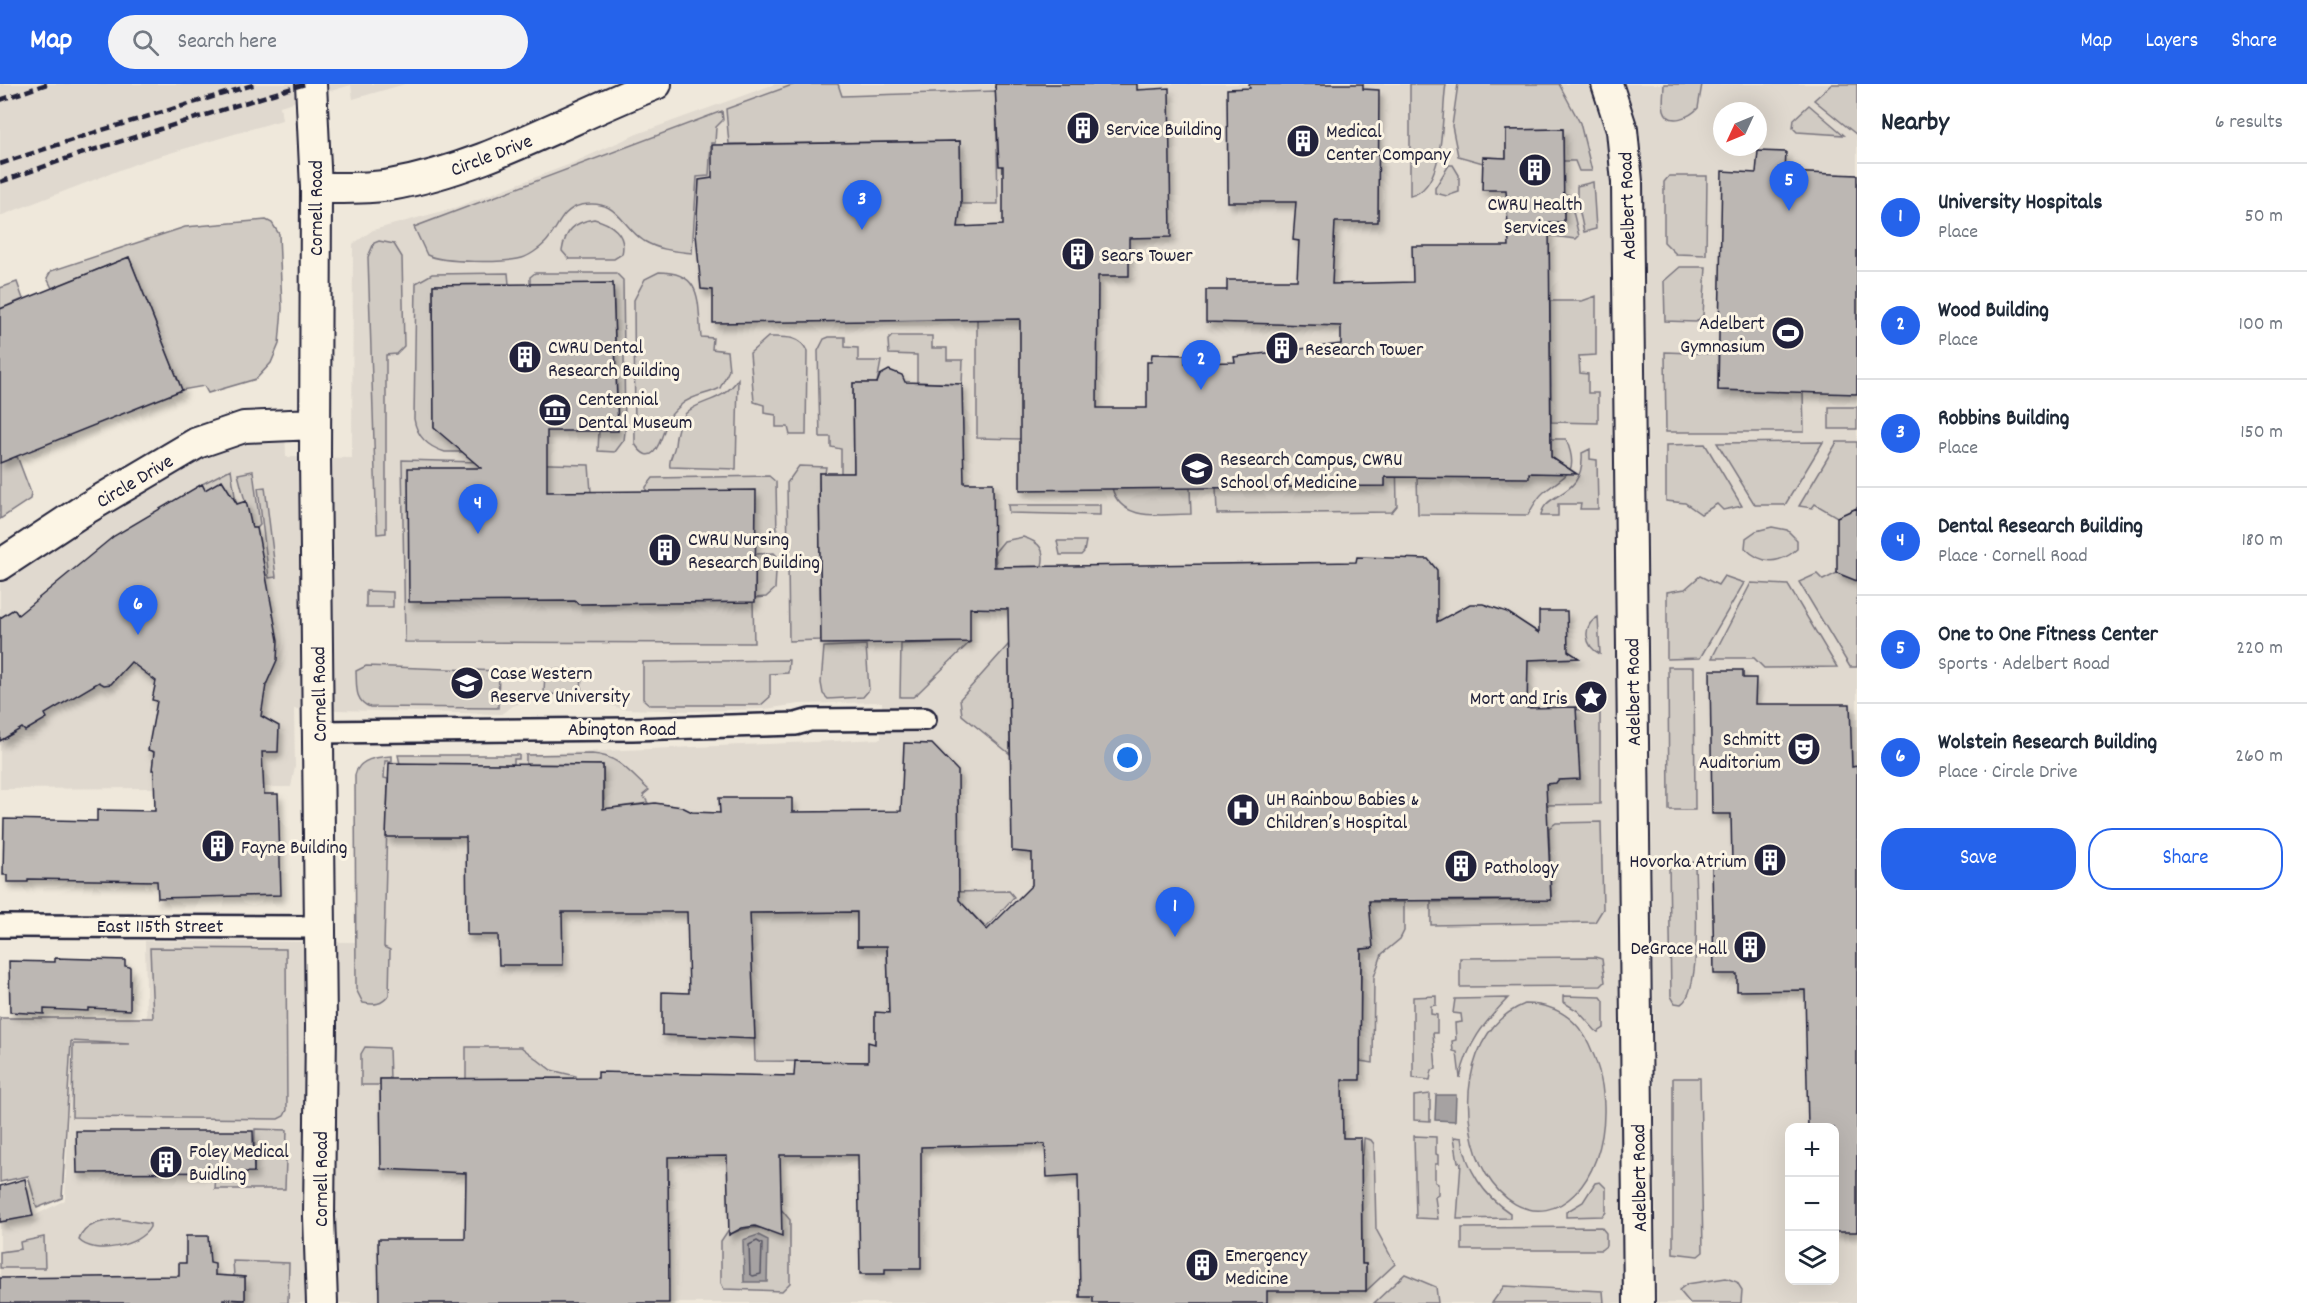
<!DOCTYPE html>
<meta charset="utf-8">
<style>
:root{--surface:#fff;--page:#f2f2f3;--text:#1f2937;--muted:#747a83;--line:#e0e1e3;--accent:#2563eb}
body{margin:0;font-family:Dekko,sans-serif;background:var(--page);color:var(--text)}
.controls{position:absolute;right:18px;bottom:18px;display:grid;overflow:hidden;border-radius:12px;box-shadow:0 6px 24px #0002}
.controls button{width:54px;height:54px;display:grid;place-items:center;padding:0;border:0;border-bottom:2px solid var(--line);background:var(--surface);color:var(--text);font:30px sans-serif}
.compass{position:absolute;left:1713px;top:18px;width:54px;height:54px;border-radius:50%;background:var(--surface);box-shadow:0 6px 24px #0002;rotate:226deg}
.you{position:absolute;left:1128px;top:674px;width:21px;height:21px;margin:-15px;border:4px solid #fff;border-radius:50%;background:#1a73e8;box-shadow:0 0 0 9px #1a73e833}
.badge{display:grid;place-items:center;width:39px;height:39px;border-radius:50%;background:var(--accent);color:#fff;font-size:20px;font-weight:700}
.pin{position:absolute;translate:-50% -50px;filter:drop-shadow(0 2px 3px #0008)}
.pin::after{content:'';position:absolute;top:32px;width:21px;height:18px;background:inherit;clip-path:polygon(0 0,100% 0,50% 100%)}
.list{margin:0;padding:0;list-style:none}
h2{display:flex;justify-content:space-between;align-items:center;height:78px;margin:0;padding:0 24px;font-size:26px}
h2 small{font-size:20px;font-weight:400;color:var(--muted)}
.list li{display:grid;grid-template-columns:39px 1fr auto;gap:18px;align-items:center;box-sizing:border-box;height:108px;padding:0 24px;border-top:2px solid var(--line)}
.list b{display:block;font-size:22px;white-space:nowrap}
.list p{margin:0;font-size:20px;white-space:nowrap;color:var(--muted)}
.list em{font-size:20px;font-style:normal;color:var(--muted)}
.actions{display:flex;gap:12px;padding:18px 24px}
.actions a{flex:1;padding:14px 0;border:2px solid var(--accent);border-radius:24px;text-align:center;font-size:21px;color:var(--accent)}
.actions .main{background:var(--accent);color:#fff}
.icon{flex:none;width:33px;height:33px;fill:none;stroke:currentColor;stroke-width:2;stroke-linecap:round;stroke-linejoin:round}
.map{position:relative;flex:none;width:1857px;height:1219px;overflow:hidden}
header{display:flex;align-items:center;gap:36px;box-sizing:border-box;height:84px;padding:0 30px;background:var(--accent);color:#fff}
header strong{font-size:28px}
nav{display:flex;gap:33px;margin-inline-start:auto;font-size:21px}
.search{width:420px;height:54px;background:var(--page);display:flex;align-items:center;gap:15px;box-sizing:border-box;padding:0 21px;border-radius:33px;color:var(--muted);font-size:22px}
main{display:flex}
aside{flex:1;background:var(--surface)}
.map>svg:first-child{display:block}
</style>
<header>
<strong>Map</strong>
<div class="search"><svg class="icon" aria-label="search" viewBox="0 0 24 24"><circle cx="10" cy="10" r="6"/><path d="M15 15l6 6"/></svg>Search here</div>
<nav><a>Map</a><a>Layers</a><a>Share</a></nav>
</header>
<main>
<div class="map">
<svg width="1857" height="1219" viewBox="0 0 1857 1219">
<defs>
<filter id="shadow"><feDropShadow dx="3.5" dy="6" stdDeviation="3" flood-color="#0004"/></filter>
</defs>
<rect width="100%" height="100%" fill="#efe8db"/>
<filter id="ink" filterUnits="userSpaceOnUse"><feTurbulence type="fractalNoise" baseFrequency=".0167" numOctaves="2"/><feDisplacementMap in="SourceGraphic" scale="12" xChannelSelector="R" yChannelSelector="G"/><feConvolveMatrix kernelMatrix="1 2 1 2 8 2 1 2 1" color-interpolation-filters="sRGB"/></filter>
<g filter="url(#ink)">
<path fill="#e0d9cf" fill-rule="evenodd" d="M0 0H405L353 15 351 1 280 22 282 36 143 77 0 132Z
M775 0H1857V1219H1657L1645 160 1613 161 1623 1219H0V1138L36 1131 65 1116 71 957 147 954 145 857 355 858V690L367 677 881 655 882 618 799 620 765 625 693 627 622 625 588 614 569 613 535 615 513 622 501 630 294 625 295 683 291 703 0 705V481L164 377 285 343 286 373 352 374 353 160 373 146 454 124 568 81 637 50ZM1722 27H1758V63H1722ZM1790 1044H1834V1196H1790Z"/>
<path fill="#d1cbc3" stroke="#7a767f" stroke-width="1.5" d="M795 0H838L842 12 996 7 998 120H961L960 57 729 60 726 25Z
M1410 0H1446C1441 28 1447 104 1410 112Z
M1458 0H1559L1580 39 1592 87H1579L1575 77H1563V45L1506 46V74L1483 73V79L1458 72 1452 42Z
M1664 0H1702L1698 24C1691 32 1669 43 1664 26 1662 19 1664 7 1664 0Z
M1832 0H1857V51L1814 16Z
M1809 21 1844 51 1797 48 1793 44 1794 35Z
M722 27 723 36 716 43 715 59H711L709 92 697 93 692 169C675 167 659 166 644 157 620 141 618 114 581 121 560 126 558 146 545 159 539 165 529 172 522 174 504 179 443 179 427 171L414 143Z
M1449 81H1453L1459 91V108L1447 112 1435 109V104Z
M1669 92H1707L1706 171 1676 170 1664 158V98Z
M1593 98 1596 145 1584 148 1577 115V102Z
M1564 110 1569 111 1579 152 1576 155 1544 151 1523 139 1564 138Z
M594 135C611 139 627 150 622 170L614 175H569L562 167C565 147 574 138 594 135Z
M266 136 272 139 279 150 282 224 279 260 271 279 256 295 208 309 204 302 182 306 129 173 52 204 47 194 51 187 185 143Z
M379 157 394 160 402 173 404 262 396 270 386 271V449L377 450 368 173 374 159Z
M1680 183H1706L1703 231 1696 238 1665 237 1664 197Z
M659 188C705 188 697 221 701 253L713 254 712 265 727 267 729 286 720 304C707 311 694 310 682 320 678 324 672 329 669 334 663 344 656 392 635 360L634 216 645 195Z
M508 189 509 200 433 201 434 344 437 347H543L534 368H445C428 363 417 353 414 335L416 199 432 190Z
M535 189H616L623 196 625 348 624 356 615 368 598 367 599 347 618 346 613 201 530 200V193Z
M17 198 23 215 0 225V204Z
M1596 212V271L1579 272 1580 289 1588 290V309H1598V339L1551 338 1550 217H1582Z
M1380 215 1393 216 1397 422 1392 428 1217 430 1216 403 1385 402Z
M977 234H1020L1021 355 977 354Z
M892 252H932V264H947V276H963L962 300 917 298V271L889 270 888 256Z
M768 253C783 253 800 251 807 267L806 351H790L788 343H776V331L764 329V321L754 318 750 269Z
M829 253H845V263L858 264V277H881L877 299H853L854 389H841V365L831 363V353H820L818 267 824 255Z
M1665 268 1718 270V306L1803 308 1804 348H1666Z
M738 295 736 385 670 383C668 375 674 369 675 361 679 306 715 330 738 295Z
M1829 323H1857V345H1829Z
M1551 355H1566C1580 390 1567 389 1544 408 1537 414 1533 422 1528 431L1418 430 1417 393 1529 389 1558 378 1551 373Z
M1823 358 1785 421H1755L1717 359Z
M1837 358H1857V424L1837 433 1815 420 1812 424 1799 422Z
M1705 360 1742 422 1723 426 1717 420 1701 430 1685 419 1666 417V361Z
M1590 365V375L1597 376 1598 425H1580L1581 420H1558V432H1541C1543 407 1585 415 1582 369Z
M17 372 31 409 30 415 0 435V379Z
M402 376 589 381 591 408 576 517 578 520 753 518 754 559 405 558Z
M799 382 826 383 825 389H819L821 556 789 557 787 399Z
M231 385 236 419 222 397 205 406 202 400Z
M253 387 260 441 257 444H252L238 390Z
M769 392 776 398 777 453 771 458H755L646 408V403L653 394Z
M265 403 276 493 269 494 258 404Z
M1112 404H1190L1191 430C1162 430 1121 439 1112 404Z
M1008 421H1100V431L1009 429Z
M1772 443 1787 446 1797 456V465C1779 481 1762 481 1745 464L1746 454 1756 447Z
M1023 453C1039 458 1046 465 1042 482L996 483 995 468 1004 457Z
M1057 457H1086L1084 468 1081 471H1060Z
M774 469 777 472 775 505 766 513 755 514V470Z
M1837 489 1857 497V583H1850L1799 498 1817 490 1823 496Z
M1700 492 1718 501 1724 492 1744 499 1700 574 1667 575V508L1685 505Z
M1751 499 1788 501 1837 583 1764 584 1754 574H1712Z
M366 507 393 508V523H366Z
M1598 533 1600 570C1584 562 1582 541 1598 533Z
M970 558 918 609 913 613H900L901 560Z
M1009 560 1010 670 962 631 960 615Z
M866 561 869 606 863 613 828 615 823 610 821 599 824 563Z
M789 576 788 589 770 590V613L761 621H650L643 615V578Z
M366 582 499 587 498 624 370 623C354 617 357 602 356 587Z
M1668 583H1694L1695 726H1669Z
M545 585 582 586 581 611 544 610Z
M1576 626 1592 625 1600 629V720L1546 721V700Z
M592 670C620 672 629 689 649 706L643 711 648 719 604 725 603 681 526 680V671Z
M398 671H519V675H514V680H400Z
M392 672V677H385L384 694 388 695 384 863 390 866 389 911C382 921 374 921 363 919L356 905 355 691C359 674 378 673 392 672Z
M1601 738 1603 825 1595 838 1431 841V818L1551 816 1549 744 1556 739Z
M1695 778C1695 803 1703 908 1681 920L1675 919 1671 912 1669 779Z
M1009 807 1014 813 986 844 951 808Z
M1362 818H1404V847L1400 855 1382 870 1374 893 1373 979 1360 977 1361 865 1373 864Z
M857 828V862H887L889 929H875V960L868 978 755 977 750 829Z
M150 864 286 865 287 1026 284 1032 278 1035 72 1033 73 960H130L71 957 62 1114 37 1124 28 1092 0 1098V934H153Z
M1595 873 1602 875 1605 898 1601 902 1460 903V874Z
M1436 912V921L1431 922V930L1437 931V949H1433L1436 985 1432 986 1430 996 1413 994V913Z
M1563 912 1601 913 1604 917V944L1598 948 1595 946 1578 927 1563 918Z
M1508 914C1484 939 1467 960 1460 994L1457 968 1453 967 1452 957 1456 956 1455 939 1462 938 1461 930 1453 929 1455 915Z
M1525 920C1555 920 1576 933 1589 960 1606 995 1609 1038 1596 1075 1575 1133 1521 1147 1486 1090 1456 1039 1462 944 1525 920Z
M365 963 389 964 390 995H380V1001H361V970Z
M466 963H521L551 986 576 992V994L466 995Z
M1673 994H1700L1703 1168 1698 1172 1673 1169Z
M1430 1010V1037L1414 1036V1012Z
M255 1045 287 1046 285 1105H215L216 1089 254 1088Z
M1414 1052 1436 1053V1070L1438 1071V1080H1435V1098L1438 1100V1111L1435 1113 1438 1135 1416 1134Z
M1454 1053 1462 1054C1466 1085 1484 1112 1510 1129V1134L1457 1135 1461 1079 1458 1078Z
M1364 1054 1371 1056 1374 1060 1376 1145 1395 1180 1366 1207V1180H1362L1361 1071H1363Z
M1600 1098 1606 1104V1128L1603 1132 1566 1133V1128L1583 1118 1595 1099Z
M781 1125 790 1136V1199L782 1207 724 1205 721 1199V1157L729 1145V1151C743 1144 752 1142 767 1145Z
M119 1135 150 1140V1143C140 1162 94 1172 79 1156 84 1139 104 1137 119 1135Z
M1601 1143 1606 1149V1162L1601 1166H1462V1144Z
M44 1153 45 1184H0V1168L21 1165 20 1158Z
M233 1177 289 1179 288 1219H224L245 1216V1193L234 1192Z
M1405 1190 1436 1203 1438 1219H1374Z
M1726 1194 1737 1198 1742 1206 1741 1219H1690L1679 1206 1687 1200Z
M1504 1202 1603 1207 1604 1219H1492Z"/>
<path fill="#a6a2a2" stroke="#716f79" stroke-width="1.5" d="M1436 1011H1456L1455 1037 1435 1036Z
M758 1151 768 1156 767 1198H744L743 1156Z"/>
<g fill="none" stroke-linecap="round" stroke-linejoin="round">
<path stroke="#575564" stroke-width="1.5" d="M757 1157 762 1160 761 1190 753 1192 750 1190 749 1161Z"/>
</g>
<path fill="#bcb7b3" stroke="#22223b" stroke-width="1.5" filter="url(#shadow)" d="M995 0H1137V6L1169 4 1171 153 1129 154V192H1098L1097 324H1147V278H1151L1152 270 1186 271 1185 279 1235 278 1234 273 1341 260V242L1206 238V206H1227V196H1297L1299 157 1293 156 1296 118H1228L1227 5 1250 4 1249 0H1363V5L1379 6 1378 138H1335L1332 200 1413 198 1412 162H1509L1506 106H1482L1483 73 1506 74V46L1563 45 1564 138H1549L1551 373 1577 390 1529 389V394L1385 393V402L1020 406V235L713 239V206L701 205 696 150 699 96 712 94V61L960 57 961 120 958 143 1003 141V82H999Z
M1758 67 1786 68 1785 88 1857 91V310L1718 306 1722 87 1756 89Z
M129 173 182 306 0 379V225Z
M613 199 618 347H547V408L756 406 755 518 578 520 575 517 409 518 408 384H481L434 344 433 201Z
M889 286 902 291 905 298 962 300 964 399H993L994 483 1356 478 1357 473 1428 475 1437 486V538L1470 520H1483L1507 528 1539 549V527H1567L1568 567 1579 574 1528 576 1527 624 1576 623 1580 695 1558 696 1556 699 1546 700 1551 816 1369 817 1373 864 1361 865 1360 996H1342L1343 1054H1361L1362 1180H1366V1207H1267V1219H1093V1213H1080L1078 1091 1047 1093 1045 1060 921 1063V1185H885V1190H860L858 1071H780L782 1152 755 1142 742 1144 729 1151 727 1072 668 1073 669 1219H379L378 1155H465L466 1089 381 1085 380 995 598 994V988L794 992 795 977 868 978V958L875 960V928L889 929 887 862H857V828L750 829 755 955 662 951V908L689 909 687 828H562L563 881H499L498 851H467L466 753H386L389 679 603 681V725L655 719 682 723 692 728 720 729 719 714H792V728L901 727 904 659 932 660 958 687 959 816 987 846 1032 801V769L1012 767 1008 525 970 524V558L821 560 819 389H854L853 299H877L880 291Z
M222 396 237 420 246 417 252 444H257L278 556 277 576 266 601 261 632 279 642 278 668H262L264 710H278L281 811 158 814 157 797 28 795V798H7V791H3L4 735 97 737V726L155 727 154 686H152L154 668 148 666 157 617 152 616 156 597 131 578 111 600 104 601 99 598 45 630 47 634 25 647 22 644 0 657V534L14 525 18 531 114 452 202 400 205 406Z
M1857 424V497L1837 489V433Z
M1710 586H1743V594H1756L1755 620H1850L1852 683 1857 682V1148H1834V1044H1808L1805 906 1737 907V890H1714L1712 779H1732L1731 730H1712Z
M55 874 125 876V882L130 883V926L88 924V927L44 925V930L10 928 9 877 55 878Z
M76 1047H253L254 1088 77 1089Z
M25 1095 33 1132 0 1138V1102Z
M186 1152H208L210 1179 215 1180V1191L245 1193V1216L223 1215V1219H0V1194L179 1192V1179H186Z"/>
<g fill="none" stroke-linecap="round" stroke-linejoin="round">
<g stroke="#22223b" stroke-width="26">
<path id="street" d="M319 648 633 645 796 640 810 636 925 635
M0 842 319 843"/>
</g>
<g stroke="#22223b" stroke-width="34">
<path id="secondary" d="M311 0 316 104 315 373 321 942 319 1132 322 1219
M1607 0 1622 46 1627 98 1639 1219
M316 104C340 104 366 105 390 101 484 85 568 34 656 0
M0 481 82 427 197 359 244 343 315 340"/>
</g>
<use href="#street" stroke="#fcf5e5" stroke-width="21"/>
<use href="#secondary" stroke="#fcf5e5" stroke-width="30"/>
<path stroke="#22223b" stroke-width="4.5" stroke-dasharray="9 4.5" stroke-linecap="butt" d="M0 16 47 0
M0 80 99 47 256 0
M0 98 77 71 305 0"/>
</g>
</g>
<defs>
<g id="building-disc" transform="scale(1.725)"><circle r="9.5" fill="#22223b" stroke="#fcf5e5"/><path d="M-4-6H4V6H1V3H-1V6H-4ZM-2.5-4.3h1.7v1.8h-1.7ZM.8-4.3h1.7v1.8H.8ZM-2.5-1h1.7V.8h-1.7ZM.8-1h1.7V.8H.8Z" fill="#fff"/></g>
<g id="stadium-disc" transform="scale(1.725)"><circle r="9.5" fill="#22223b" stroke="#fcf5e5"/><path d="M0-5a6.5 5 0 1 0 0 10a6.5 5 0 1 0 0-10ZM-3.5-1.8h7v3.6h-7Z" fill="#fff"/></g>
<g id="museum-disc" transform="scale(1.725)"><circle r="9.5" fill="#22223b" stroke="#fcf5e5"/><path d="M0-6L6-3V-2H-6V-3ZM-5-1h2V3h-2ZM-1-1h2V3h-2ZM3-1h2V3H3ZM-6 4H6V6H-6Z" fill="#fff"/></g>
<g id="university-disc" transform="scale(1.725)"><circle r="9.5" fill="#22223b" stroke="#fcf5e5"/><path d="M0-5L7-2L0 1L-7-2ZM-4 1L0 2.5L4 1V4Q0 6-4 4Z" fill="#fff"/></g>
<g id="sight-disc" transform="scale(1.725)"><circle r="9.5" fill="#22223b" stroke="#fcf5e5"/><path d="M0-6L1.8-2.2L6-1.7L2.9 1.2L3.7 5.4L0 3.3L-3.7 5.4L-2.9 1.2L-6-1.7L-1.8-2.2Z" fill="#fff"/></g>
<g id="theatre-disc" transform="scale(1.725)"><circle r="9.5" fill="#22223b" stroke="#fcf5e5"/><path d="M-5-5.5Q0-4 5-5.5V0Q5 5 0 6Q-5 5-5 0ZM-3.3-2.5H-1v1.5H-3.3ZM1-2.5H3.3v1.5H1ZM-2.8 1Q0 5.5 2.8 1Z" fill="#fff"/></g>
<g id="hospital-disc" transform="scale(1.725)"><circle r="9.5" fill="#22223b" stroke="#fcf5e5"/><path d="M-5-5h3v3.5h4V-5h3V5h-3V1.5h-4V5h-3Z" fill="#fff"/></g>
</defs>
<g fill-rule="evenodd">
<use href="#building-disc" x="1083" y="44"/>
<use href="#building-disc" x="1303" y="57"/>
<use href="#building-disc" x="1535" y="86"/>
<use href="#building-disc" x="1078" y="170"/>
<use href="#stadium-disc" x="1788" y="249"/>
<use href="#building-disc" x="1282" y="264"/>
<use href="#building-disc" x="525" y="273"/>
<use href="#museum-disc" x="555" y="326"/>
<use href="#university-disc" x="1197" y="385"/>
<use href="#building-disc" x="665" y="466"/>
<use href="#university-disc" x="467" y="599"/>
<use href="#sight-disc" x="1591" y="613"/>
<use href="#theatre-disc" x="1804" y="665"/>
<use href="#hospital-disc" x="1243" y="726"/>
<use href="#building-disc" x="218" y="762"/>
<use href="#building-disc" x="1770" y="776"/>
<use href="#building-disc" x="1461" y="782"/>
<use href="#building-disc" x="1750" y="863"/>
<use href="#building-disc" x="166" y="1078"/>
<use href="#building-disc" x="1202" y="1181"/>
</g>
<g text-anchor="middle" stroke-width="6" stroke-linejoin="round" paint-order="stroke">
<g font-size="20" fill="#22223b" stroke="#fcf5e5" text-anchor="start">
<text x="1106" y="51">Service Building</text>
<text x="1326" y="53">Medical<tspan x="1326" dy="23">Center Company</tspan></text>
<text x="1535" y="126" text-anchor="middle">CWRU Health<tspan x="1535" dy="23">Services</tspan></text>
<text x="1101" y="177">Sears Tower</text>
<text x="1765" y="245" text-anchor="end">Adelbert<tspan x="1765" dy="23">Gymnasium</tspan></text>
<text x="548" y="269">CWRU Dental<tspan x="548" dy="23">Research Building</tspan></text>
<text x="1305" y="271">Research Tower</text>
<text x="578" y="321">Centennial<tspan x="578" dy="23">Dental Museum</tspan></text>
<text x="1220" y="381">Research Campus, CWRU<tspan x="1220" dy="23">School of Medicine</tspan></text>
<text x="688" y="461">CWRU Nursing<tspan x="688" dy="23">Research Building</tspan></text>
<text x="490" y="595">Case Western<tspan x="490" dy="23">Reserve University</tspan></text>
<text x="1568" y="620" text-anchor="end">Mort and Iris</text>
<text x="1781" y="661" text-anchor="end">Schmitt<tspan x="1781" dy="23">Auditorium</tspan></text>
<text x="1266" y="721">UH Rainbow Babies &amp;<tspan x="1266" dy="23">Children’s Hospital</tspan></text>
<text x="241" y="769">Fayne Building</text>
<text x="1747" y="783" text-anchor="end">Hovorka Atrium</text>
<text x="1484" y="789">Pathology</text>
<text x="1727" y="870" text-anchor="end">DeGrace Hall</text>
<text x="189" y="1073">Foley Medical<tspan x="189" dy="23">Buidling</tspan></text>
<text x="1225" y="1177">Emergency<tspan x="1225" dy="23">Medicine</tspan></text>
</g>
<g font-size="20" fill="#22223b" stroke="#fcf5e5">
<text transform="translate(491 70) rotate(-21)" y="7">Circle Drive</text>
<text transform="translate(1626 122) rotate(-92)" y="7">Adelbert Road</text>
<text transform="translate(315 124) rotate(-90)" y="7">Cornell Road</text>
<text transform="translate(134 396) rotate(-31)" y="7">Circle Drive</text>
<text transform="translate(1632 608) rotate(-91)" y="7">Adelbert Road</text>
<text transform="translate(318 610) rotate(-91)" y="7">Cornell Road</text>
<text x="622" y="651">Abington Road</text>
<text x="160" y="848">East 115th Street</text>
<text transform="translate(1638 1094) rotate(-91)" y="7">Adelbert Road</text>
<text transform="translate(320 1095) rotate(-90)" y="7">Cornell Road</text>
</g>
</g>
</svg>
<div class="controls">
<button>+</button>
<button>−</button>
<button><svg class="icon" aria-label="layers" viewBox="0 0 24 24"><path d="M12 4l9 5-9 5-9-5zM3 14l9 5 9-5"/></svg></button>
</div>
<svg class="compass" viewBox="-18 -18 36 36"><path d="M0-13l5 13h-10z" fill="#e53935"/><path d="M0 13l5-13h-10z" fill="#747a83"/></svg>
<div class="you"></div>
<div class="pin badge" style="left:1175px;top:853px">1</div>
<div class="pin badge" style="left:1201px;top:306px">2</div>
<div class="pin badge" style="left:862px;top:146px">3</div>
<div class="pin badge" style="left:478px;top:450px">4</div>
<div class="pin badge" style="left:1789px;top:127px">5</div>
<div class="pin badge" style="left:138px;top:551px">6</div>
</div>
<aside>
<h2>Nearby<small>6 results</small></h2>
<ul class="list">
<li><span class="badge">1</span><div><b>University Hospitals</b><p>Place</p></div><em>50 m</em></li>
<li><span class="badge">2</span><div><b>Wood Building</b><p>Place</p></div><em>100 m</em></li>
<li><span class="badge">3</span><div><b>Robbins Building</b><p>Place</p></div><em>150 m</em></li>
<li><span class="badge">4</span><div><b>Dental Research Building</b><p>Place · Cornell Road</p></div><em>180 m</em></li>
<li><span class="badge">5</span><div><b>One to One Fitness Center</b><p>Sports · Adelbert Road</p></div><em>220 m</em></li>
<li><span class="badge">6</span><div><b>Wolstein Research Building</b><p>Place · Circle Drive</p></div><em>260 m</em></li>
</ul>
<div class="actions"><a class="main">Save</a><a>Share</a></div>
</aside>
</main>
